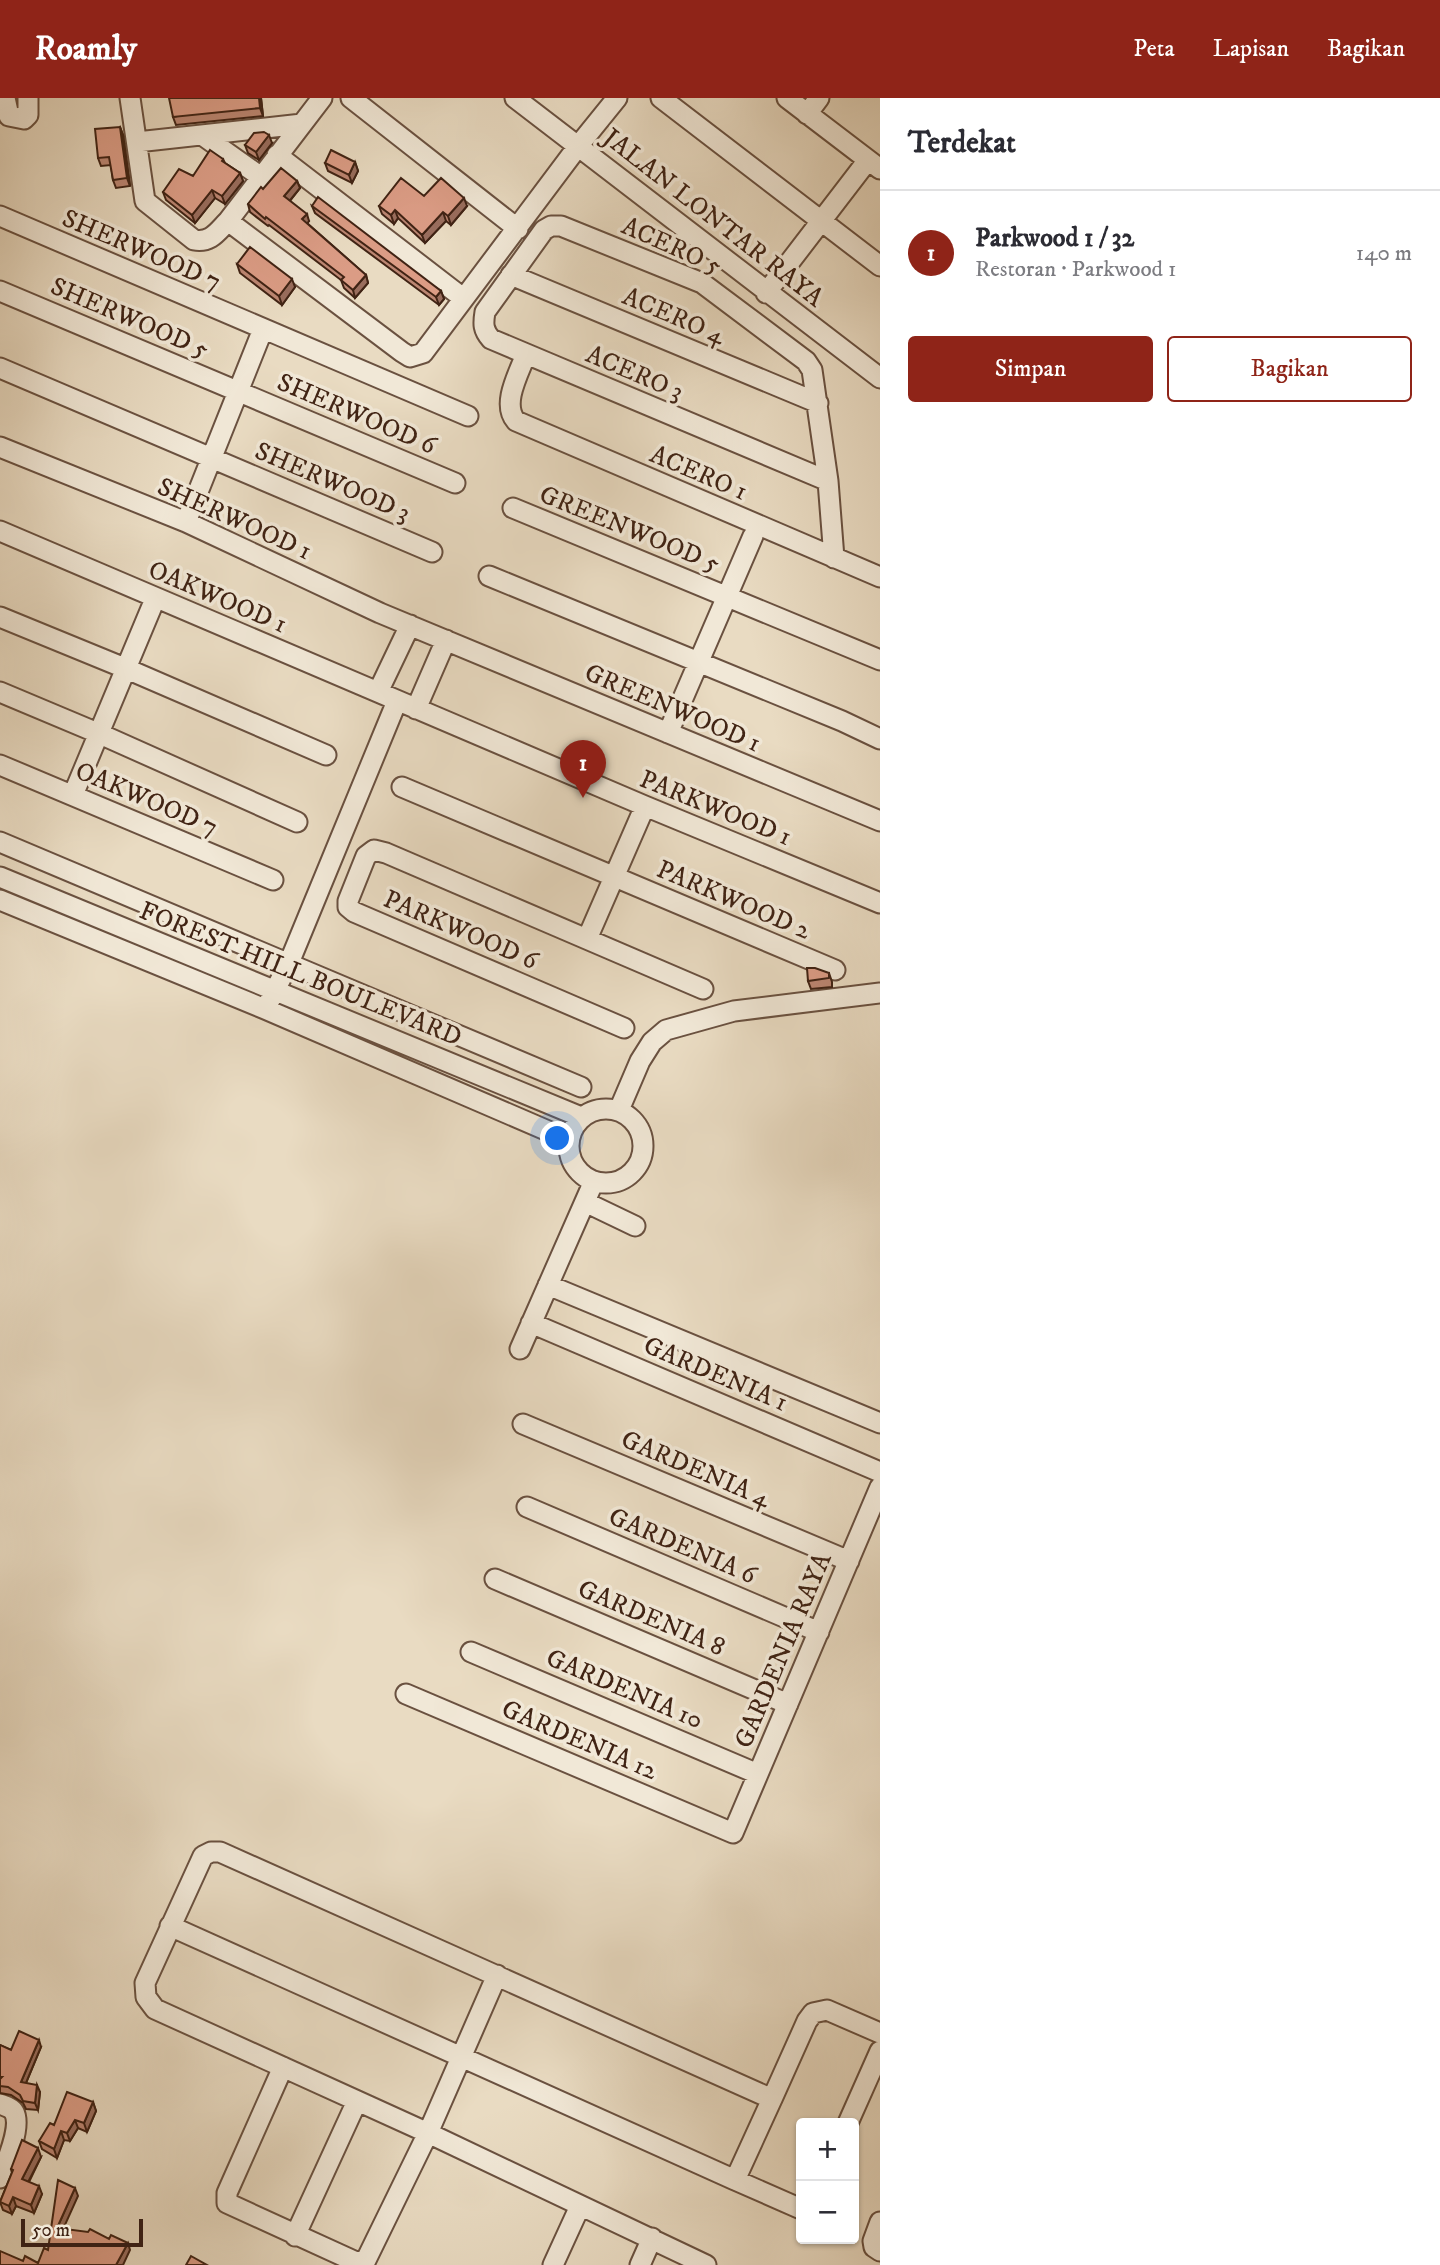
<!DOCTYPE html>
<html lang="id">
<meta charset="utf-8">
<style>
:root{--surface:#fff;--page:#f2f2f3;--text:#2b2b33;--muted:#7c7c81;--line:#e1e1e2;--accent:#8f2418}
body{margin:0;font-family:"IM FELL DW Pica",serif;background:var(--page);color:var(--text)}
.controls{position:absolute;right:21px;bottom:21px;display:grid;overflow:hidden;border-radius:7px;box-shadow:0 2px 5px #0004}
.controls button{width:63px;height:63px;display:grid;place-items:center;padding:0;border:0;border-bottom:2px solid var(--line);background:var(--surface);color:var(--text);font:35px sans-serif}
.scale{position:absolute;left:21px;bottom:18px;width:122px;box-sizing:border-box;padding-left:7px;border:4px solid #402314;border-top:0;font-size:19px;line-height:24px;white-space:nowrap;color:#402314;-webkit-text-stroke:5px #f1e8d7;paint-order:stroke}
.you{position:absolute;left:558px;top:1041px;width:24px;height:24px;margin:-18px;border:5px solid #fff;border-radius:50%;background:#1a73e8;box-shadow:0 0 0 10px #1a73e833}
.badge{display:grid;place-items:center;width:46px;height:46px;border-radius:50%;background:var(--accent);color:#fff;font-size:23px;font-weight:700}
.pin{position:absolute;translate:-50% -58px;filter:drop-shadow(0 2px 4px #0008)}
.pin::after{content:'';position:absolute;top:37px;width:24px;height:21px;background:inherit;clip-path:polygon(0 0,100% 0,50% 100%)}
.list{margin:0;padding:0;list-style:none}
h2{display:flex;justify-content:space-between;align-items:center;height:91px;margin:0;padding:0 28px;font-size:30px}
h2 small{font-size:23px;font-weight:400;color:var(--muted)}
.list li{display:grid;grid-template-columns:46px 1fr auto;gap:21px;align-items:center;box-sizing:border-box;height:126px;padding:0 28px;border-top:2px solid var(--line)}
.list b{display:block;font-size:26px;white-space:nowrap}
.list p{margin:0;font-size:23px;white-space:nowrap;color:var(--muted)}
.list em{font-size:23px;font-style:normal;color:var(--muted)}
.actions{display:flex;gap:14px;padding:21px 28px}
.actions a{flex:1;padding:16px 0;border:2px solid var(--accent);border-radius:7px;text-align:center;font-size:24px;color:var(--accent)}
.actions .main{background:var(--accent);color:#fff}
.map{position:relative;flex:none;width:880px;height:2167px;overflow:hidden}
header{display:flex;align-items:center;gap:42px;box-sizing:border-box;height:98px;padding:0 35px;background:var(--accent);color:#fff}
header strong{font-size:33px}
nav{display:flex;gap:38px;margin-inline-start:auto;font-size:24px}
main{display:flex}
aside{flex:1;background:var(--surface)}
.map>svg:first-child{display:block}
</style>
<header>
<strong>Roamly</strong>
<nav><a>Peta</a><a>Lapisan</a><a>Bagikan</a></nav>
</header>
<main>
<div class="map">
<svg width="880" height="2167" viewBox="0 0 880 2167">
<rect width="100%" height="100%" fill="#e9dbc2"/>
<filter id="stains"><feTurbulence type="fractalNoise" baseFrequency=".00286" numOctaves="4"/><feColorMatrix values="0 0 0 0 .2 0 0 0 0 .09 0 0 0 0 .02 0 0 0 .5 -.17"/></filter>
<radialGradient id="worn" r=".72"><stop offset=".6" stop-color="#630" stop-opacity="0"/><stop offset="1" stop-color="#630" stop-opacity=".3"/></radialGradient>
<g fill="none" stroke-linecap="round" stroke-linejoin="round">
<g stroke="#6a5140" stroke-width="23">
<path id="minor" d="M5 0 9 18 24 21 28 17V0
M130 0 145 103 194 142C211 145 217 134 228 123L322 0
M351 0 518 131
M515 0 880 280
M661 0 880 168
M787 0 880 71
M807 16 819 0
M202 37 261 79
M137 44 302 26
M277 57 463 200
M0 118 468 318
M228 123 402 254 410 259 423 255 579 47 617 0
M511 177 818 305
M0 193 455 385
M766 195 868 62
M526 256C519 275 501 306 516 323L880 479
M0 270 432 454
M0 349 186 424 380 515 880 723
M828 383 491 241C483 232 483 226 485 214L544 132 551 128H561L702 185 806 263 812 272 828 383 834 460
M513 410 880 562
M186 424 263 231
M0 433 645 708 880 805
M489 478 842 623 880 641
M0 519 127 571 326 657
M0 594 100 636 297 724
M378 594 410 527
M416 611 446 542
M668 635 753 438
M0 667 273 782
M402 689 835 872
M73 697 155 501
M0 744 581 989
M0 779 581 1019
M0 802 265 911 569 1042
M587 841 645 708
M269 904 289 865 397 603
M624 930 354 814 348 809V803L366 758 374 752 386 755 703 891
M569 1048a37 37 0 1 1 74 0a37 37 0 1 1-74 0Z
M619 1012 640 963 652 944 666 932 734 913 880 895
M585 1104 635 1128
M548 1187 880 1325
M531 1225 880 1374
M520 1251 594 1083
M523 1326 849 1463
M527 1409 819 1534
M495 1481 788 1606
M471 1554 758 1676
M406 1596 733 1735 880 1389
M170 1828 735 2082
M283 1969 227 2095V2105L356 2164 366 2162 428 2035 497 1877
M772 2001 735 2082 801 2111
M0 2006C5 2008 12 2010 14 2014 22 2028 6 2066 0 2080
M848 2025 880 1953
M880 2124 873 2143 874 2149 880 2153
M295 2138 357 2003
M553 2167 580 2108
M640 2167 652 2140
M706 2167 428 2035 155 1911 146 1899 145 1885 203 1758 211 1754H220L772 2001 807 1923 813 1915 827 1912 880 1935"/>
</g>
<use href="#minor" stroke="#f1e8d7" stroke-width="19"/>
</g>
<path fill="#bc8672" stroke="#402314" stroke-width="2" d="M261 0 263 18 176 27 173 19Z
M120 29 123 37 130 88 116 90 113 82 111 67 101 68 98 60Z
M272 45 259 62 248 55 245 47Z
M223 61 225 65 240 75 243 83 225 106 215 100 195 125 166 102 163 94Z
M355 64 358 73 352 85 328 73 325 65Z
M297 83 300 90 290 103 309 123 307 125 366 177 368 185 355 200 344 190 341 182 269 127 268 128 250 114 248 106 263 91Z
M424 98 467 108 451 127 446 123 425 145 398 120 394 126 382 116 379 108Z
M312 108 441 193 444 201 439 207 315 115Z
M237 166 295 189 282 207 240 175Z
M829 875 832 884V889L811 891 808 883Z
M0 1947 11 1952 41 1949 26 1985 40 1994 38 2012 26 2011 23 2005 11 1997 0 1995Z
M93 2004 96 2013 87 2034 78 2030 70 2043 64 2042 57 2060 42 2051 39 2043 54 2027Z
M41 2059 29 2084 42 2096 34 2115 16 2108 12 2116 3 2112 0 2104 12 2075 11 2071Z"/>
<path fill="#996d5d" stroke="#402314" stroke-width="2" d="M259 0H261L263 18 260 10Z
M120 29 123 37 130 88 127 80Z
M269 37 272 45 259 62 256 54Z
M355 64 358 73 352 85 349 77Z
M240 75 243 83 225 106 222 98Z
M297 83 300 90 287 106 284 98Z
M212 92 215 100 195 125 192 117Z
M464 100 467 108 451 127 448 118Z
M395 112 398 120 394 126 391 117Z
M443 114 446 123 425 145 422 137Z
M307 116 309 123 305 128 302 121Z
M366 177 368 185 355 200 353 192Z
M292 181 295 189 282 207 279 198Z
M441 193 444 201 439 207 436 199Z
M39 1942 41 1949 23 1992 21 1984Z
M37 1987 40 1994 38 2012 35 2005Z
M93 2004 96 2013 87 2034 84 2025Z
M75 2022 78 2030 70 2043 67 2035Z
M61 2033 64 2042 57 2060 54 2051Z
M38 2050 41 2059 25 2090 22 2081Z
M39 2088 42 2096 34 2115 31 2107Z
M75 2090 78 2098 60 2138 57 2130Z
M13 2099 16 2108 12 2116 9 2108Z
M128 2145 130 2152 123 2167H116Z"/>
<path fill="#db9c85" stroke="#402314" stroke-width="2" d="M169 0H259L260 10 173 19Z
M120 29 127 80 113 82 109 59 98 60 95 31Z
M264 34 269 37 256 54 245 47 254 35Z
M210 52 223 61 222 63 240 75 222 98 212 92 192 117 163 94 179 71 193 78Z
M331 52 355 64 349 77 325 65Z
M281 70 297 83 284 98 307 116 302 121 366 177 353 192 341 182 344 179 266 119 265 121 248 106 261 89 263 91Z
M401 80 424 98 441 80 464 100 448 118 443 114 422 137 395 112 391 117 379 108Z
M318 99 441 193 436 199 312 108Z
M250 149 292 181 279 198 237 166Z
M807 870H815L829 875V880L808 883Z
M19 1933 39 1942 21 1984 37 1987 35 2005 23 2003 20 1997 8 1989 0 1988V1981L2 1979H0V1947L11 1952Z
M67 1994 93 2004 84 2025 75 2022 67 2035 61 2033 54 2051 39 2043 50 2025 54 2027Z
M22 2042 38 2050 22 2081 39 2088 31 2107 13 2099 9 2108 0 2104 13 2072 11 2071Z
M58 2082 75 2090 57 2130 88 2134 90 2131 109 2141 111 2137 128 2145 116 2167H0V2153L23 2163 25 2158 38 2165 44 2150 48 2152Z
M191 2158 207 2167H186Z"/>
<g text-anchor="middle" stroke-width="7" stroke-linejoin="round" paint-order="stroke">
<g font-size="26" fill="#402314" stroke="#f1e8d7">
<text transform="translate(714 119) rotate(38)" y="9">JALAN LONTAR RAYA</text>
<text transform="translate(672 147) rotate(24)" y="9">ACERO 5</text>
<text transform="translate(142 151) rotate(23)" y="9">SHERWOOD 7</text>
<text transform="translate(674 217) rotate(23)" y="9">ACERO 4</text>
<text transform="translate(130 219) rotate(23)" y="9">SHERWOOD 5</text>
<text transform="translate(635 274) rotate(23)" y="9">ACERO 3</text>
<text transform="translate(357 315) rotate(23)" y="9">SHERWOOD 6</text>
<text transform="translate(699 374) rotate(23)" y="9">ACERO 1</text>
<text transform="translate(333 383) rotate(23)" y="9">SHERWOOD 3</text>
<text transform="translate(235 420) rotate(24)" y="9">SHERWOOD 1</text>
<text transform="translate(630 430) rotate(22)" y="9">GREENWOOD 5</text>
<text transform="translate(218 498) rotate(23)" y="9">OAKWOOD 1</text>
<text transform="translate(673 609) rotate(23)" y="9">GREENWOOD 1</text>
<text transform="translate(147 700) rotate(23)" y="9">OAKWOOD 7</text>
<text transform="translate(716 709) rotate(22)" y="9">PARKWOOD 1</text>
<text transform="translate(734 801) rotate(23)" y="9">PARKWOOD 2</text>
<text transform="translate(461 831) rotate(23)" y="9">PARKWOOD 6</text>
<text transform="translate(301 875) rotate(22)" y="9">FOREST HILL BOULEVARD</text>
<text transform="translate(716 1275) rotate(23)" y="9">GARDENIA 1</text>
<text transform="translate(696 1370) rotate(23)" y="9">GARDENIA 4</text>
<text transform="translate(683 1447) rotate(23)" y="9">GARDENIA 6</text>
<text transform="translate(652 1519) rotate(23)" y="9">GARDENIA 8</text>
<text transform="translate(782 1552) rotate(-67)" y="9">GARDENIA RAYA</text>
<text transform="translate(625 1590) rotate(23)" y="9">GARDENIA 10</text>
<text transform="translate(580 1641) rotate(23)" y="9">GARDENIA 12</text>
</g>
</g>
<rect width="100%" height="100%" filter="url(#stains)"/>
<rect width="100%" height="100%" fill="url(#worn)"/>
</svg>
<div class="controls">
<button>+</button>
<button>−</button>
</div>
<div class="scale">50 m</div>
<div class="you"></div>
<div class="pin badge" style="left:583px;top:700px">1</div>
</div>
<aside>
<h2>Terdekat<small></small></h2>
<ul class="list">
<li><span class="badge">1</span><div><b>Parkwood 1 / 32</b><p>Restoran · Parkwood 1</p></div><em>140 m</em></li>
</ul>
<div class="actions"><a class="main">Simpan</a><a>Bagikan</a></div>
</aside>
</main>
